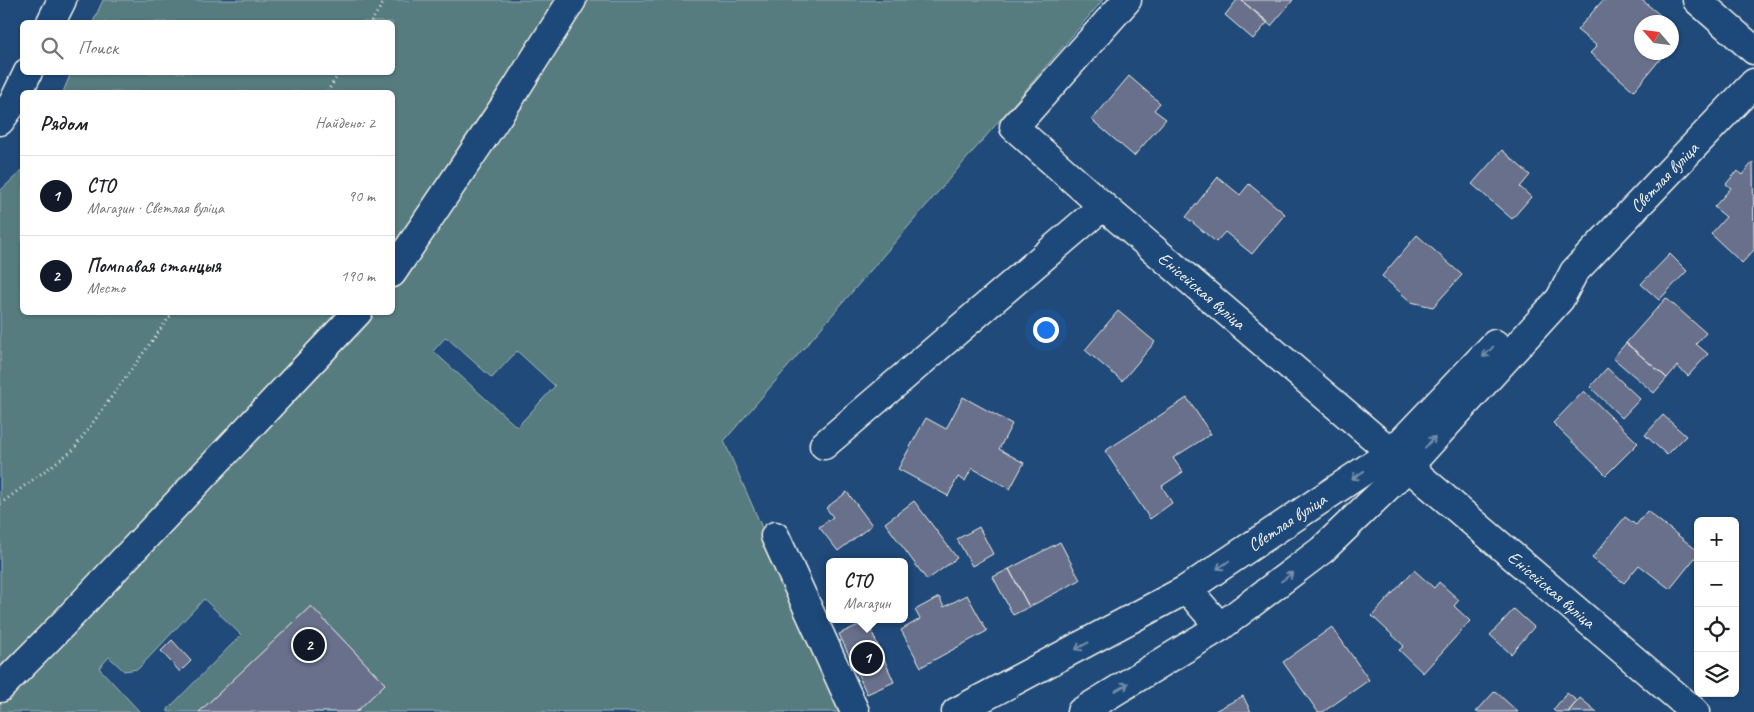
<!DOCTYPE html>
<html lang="ru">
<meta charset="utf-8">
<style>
:root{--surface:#fff;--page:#f6f6f6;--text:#202124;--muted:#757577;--line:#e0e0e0;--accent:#111827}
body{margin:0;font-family:Caveat,sans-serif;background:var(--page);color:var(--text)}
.controls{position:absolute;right:15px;bottom:15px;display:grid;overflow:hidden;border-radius:8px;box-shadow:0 1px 4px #0004}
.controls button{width:45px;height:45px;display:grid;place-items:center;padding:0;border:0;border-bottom:1px solid var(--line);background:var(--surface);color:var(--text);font:25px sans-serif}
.compass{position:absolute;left:1634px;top:15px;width:45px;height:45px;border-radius:50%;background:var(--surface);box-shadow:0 1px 4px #0004;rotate:298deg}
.you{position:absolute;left:1045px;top:329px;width:18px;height:18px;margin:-12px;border:4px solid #fff;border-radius:50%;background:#1a73e8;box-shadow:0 0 0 8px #1a73e833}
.badge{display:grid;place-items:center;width:32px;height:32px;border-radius:50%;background:var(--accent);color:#fff;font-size:16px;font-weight:700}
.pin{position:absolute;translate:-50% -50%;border:2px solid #fff;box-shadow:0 1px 5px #0006}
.popup{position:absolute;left:826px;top:558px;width:82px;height:65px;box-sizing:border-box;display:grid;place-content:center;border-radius:8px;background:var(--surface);filter:drop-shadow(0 1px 4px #0005);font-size:16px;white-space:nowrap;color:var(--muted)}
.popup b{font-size:19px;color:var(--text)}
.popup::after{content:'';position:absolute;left:50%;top:100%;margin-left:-10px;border:10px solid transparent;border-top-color:var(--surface)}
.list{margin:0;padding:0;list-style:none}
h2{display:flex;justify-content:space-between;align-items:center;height:65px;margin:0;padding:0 20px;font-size:21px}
h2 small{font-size:16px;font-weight:400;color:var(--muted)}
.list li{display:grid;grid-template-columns:32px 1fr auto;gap:15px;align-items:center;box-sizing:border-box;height:80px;padding:0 20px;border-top:1px solid var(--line)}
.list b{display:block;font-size:19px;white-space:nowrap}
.list p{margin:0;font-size:16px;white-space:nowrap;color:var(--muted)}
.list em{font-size:16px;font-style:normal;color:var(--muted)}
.icon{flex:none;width:28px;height:28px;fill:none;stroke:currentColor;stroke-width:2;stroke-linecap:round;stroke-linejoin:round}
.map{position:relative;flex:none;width:1754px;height:712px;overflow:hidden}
.search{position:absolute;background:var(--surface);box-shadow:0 1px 4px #0004;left:20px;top:20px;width:375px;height:55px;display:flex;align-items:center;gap:12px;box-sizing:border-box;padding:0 18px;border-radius:8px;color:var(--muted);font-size:19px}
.panel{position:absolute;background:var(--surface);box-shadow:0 1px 4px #0004;left:20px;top:90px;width:375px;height:225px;border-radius:8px}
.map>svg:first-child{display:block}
</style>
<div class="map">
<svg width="1754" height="712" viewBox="0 0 1754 712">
<rect width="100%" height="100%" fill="#1f4a7a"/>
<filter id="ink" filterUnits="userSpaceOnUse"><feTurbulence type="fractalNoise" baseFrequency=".02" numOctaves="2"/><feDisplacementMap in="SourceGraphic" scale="10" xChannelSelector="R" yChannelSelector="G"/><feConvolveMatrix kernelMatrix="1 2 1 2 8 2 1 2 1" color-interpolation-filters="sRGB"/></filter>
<g filter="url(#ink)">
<path fill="#577b80" stroke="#a6b6b4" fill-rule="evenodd" d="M103 0H1103L724 441 843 712H356L385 684 311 606 199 712H168V709L241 635 204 599 138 669 124 671 109 657 99 668 140 712H0V191L22 170V312H392V92H63L71 73 392 72V22H93ZM446 337 492 378 517 351 555 386 517 427 433 351Z"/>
<path fill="#676f8b" stroke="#f4f1e8" d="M1237 0H1241L1268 22 1253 39 1225 15Z
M1241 0H1293L1271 26Z
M1603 0H1642L1660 15 1654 22H1642V52H1666L1634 91 1590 53 1597 46 1577 30Z
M1129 76 1160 103 1154 110 1166 119 1134 156 1092 120Z
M1502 150 1530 175 1520 187 1531 197 1512 219 1472 184Z
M1753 162 1754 250 1742 263 1711 234 1726 217 1714 207 1731 188 1726 184 1737 171 1742 175Z
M1218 177 1240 195 1249 184 1285 214 1252 254 1225 232 1216 242 1186 217Z
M1417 235 1462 275 1433 307 1411 302 1382 276Z
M1670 254 1687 271 1659 300 1641 284Z
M1666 298 1706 333 1696 344 1708 354 1688 376 1677 366 1667 378 1626 343Z
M1118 311 1155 342 1122 381 1085 350Z
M1626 343 1667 378 1654 393 1613 358Z
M1607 368 1640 399 1622 418 1590 387Z
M1584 391 1638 443 1606 475 1553 423Z
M963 397 1012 424 999 449 1024 463 1010 489 972 468 965 481 958 477 948 496 898 469 926 418 946 429Z
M1187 398 1211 434 1173 458 1183 472 1162 486 1172 503 1150 519 1105 451Z
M1663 415 1686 436 1667 455 1645 435Z
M847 492 872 525 838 551 819 527 833 517 826 508Z
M914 501 957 558 927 580 885 523Z
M1647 511 1698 551V554L1670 589 1639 565 1624 583 1592 558 1625 517 1636 525Z
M979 527 993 554 972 566 957 539Z
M1060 542 1080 580 1029 607 1009 569Z
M1009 569 1029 607 1013 615 993 577Z
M1414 570 1434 588 1439 582 1459 600 1454 606 1470 621 1423 673 1399 650 1404 646 1372 616Z
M967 595 987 631 921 667 901 630 920 619 915 610 939 597 944 607Z
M311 606 385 684 356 712H199Z
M1514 609 1534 627 1511 654 1490 635Z
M867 621 894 682 867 694 839 634Z
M1332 627 1369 680 1323 712H1318L1283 662Z
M172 640 191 661 180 672 161 651Z
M1495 691 1518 712H1476Z
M1567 693 1577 701 1568 712H1556L1553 710Z
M1243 696 1251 712H1213Z
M1580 698 1597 712H1568Z"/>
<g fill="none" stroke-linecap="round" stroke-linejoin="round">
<g stroke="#f4f1e8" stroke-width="31">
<g id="minor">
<path id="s1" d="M1127 0 1014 127 1103 206 1695 712"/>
<path d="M1697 0 1754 50"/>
<path d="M51 22 62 0"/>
<path d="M0 121 13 103 28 72"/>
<path d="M392 273 510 98 572 0"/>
<path d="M824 445 1103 206"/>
<path d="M775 536 855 712"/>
<path d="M1187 589 1220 627"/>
<path d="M0 688 64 623 358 312"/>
<path id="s2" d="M956 712 1187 589 1392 452 1495 344"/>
<path id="s3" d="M1081 712 1220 627 1322 550 1408 467 1560 299 1574 272 1754 83"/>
</g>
</g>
<path stroke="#f4f1e8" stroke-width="3" stroke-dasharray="1 4" stroke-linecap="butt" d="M371 22 385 0
M327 92 340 72
M0 504 73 450 173 312"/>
<use href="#minor" stroke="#1f4a7a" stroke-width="28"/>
</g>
<defs><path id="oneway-shaft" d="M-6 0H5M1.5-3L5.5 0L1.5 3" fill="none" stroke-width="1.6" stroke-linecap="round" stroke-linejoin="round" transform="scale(1.25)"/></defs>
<g stroke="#748da6">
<use href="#oneway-shaft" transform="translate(1488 352) rotate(134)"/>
<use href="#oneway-shaft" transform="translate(1430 442) rotate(-48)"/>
<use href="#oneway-shaft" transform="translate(1358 475) rotate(146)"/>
<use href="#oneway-shaft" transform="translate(1223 565) rotate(146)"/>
<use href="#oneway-shaft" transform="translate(1287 577) rotate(-37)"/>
<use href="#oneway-shaft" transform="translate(1082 646) rotate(152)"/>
<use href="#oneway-shaft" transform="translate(1122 687) rotate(-31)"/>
</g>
</g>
<g text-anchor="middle" stroke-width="5" stroke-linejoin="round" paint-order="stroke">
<g font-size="18" fill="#f4f1e8" stroke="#1f4a7a">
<text dy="6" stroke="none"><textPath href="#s3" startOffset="798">Светлая вуліца</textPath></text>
<text dy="6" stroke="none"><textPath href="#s1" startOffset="419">Енісейская вуліца</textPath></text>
<text dy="6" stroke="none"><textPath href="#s2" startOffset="382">Светлая вуліца</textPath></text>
<text dy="6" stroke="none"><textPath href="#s1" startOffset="879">Енісейская вуліца</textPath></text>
</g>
</g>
</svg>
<div class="controls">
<button>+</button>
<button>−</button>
<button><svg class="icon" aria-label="locate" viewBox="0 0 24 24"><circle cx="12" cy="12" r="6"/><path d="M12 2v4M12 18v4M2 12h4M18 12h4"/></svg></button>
<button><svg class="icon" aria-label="layers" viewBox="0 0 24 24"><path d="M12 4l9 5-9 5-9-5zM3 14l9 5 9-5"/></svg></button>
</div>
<svg class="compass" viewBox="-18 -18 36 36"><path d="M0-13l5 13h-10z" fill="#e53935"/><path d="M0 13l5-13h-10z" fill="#757577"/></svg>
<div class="you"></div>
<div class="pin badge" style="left:867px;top:658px">1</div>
<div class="popup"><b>СТО</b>Магазин</div>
<div class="pin badge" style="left:309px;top:645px">2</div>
<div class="search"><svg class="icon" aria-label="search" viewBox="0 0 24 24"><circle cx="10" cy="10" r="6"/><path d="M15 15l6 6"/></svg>Поиск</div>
<section class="panel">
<h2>Рядом<small>Найдено: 2</small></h2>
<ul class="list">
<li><span class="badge">1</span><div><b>СТО</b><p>Магазин · Светлая вуліца</p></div><em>90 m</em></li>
<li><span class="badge">2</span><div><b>Помпавая станцыя</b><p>Место</p></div><em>190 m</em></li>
</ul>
</section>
</div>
